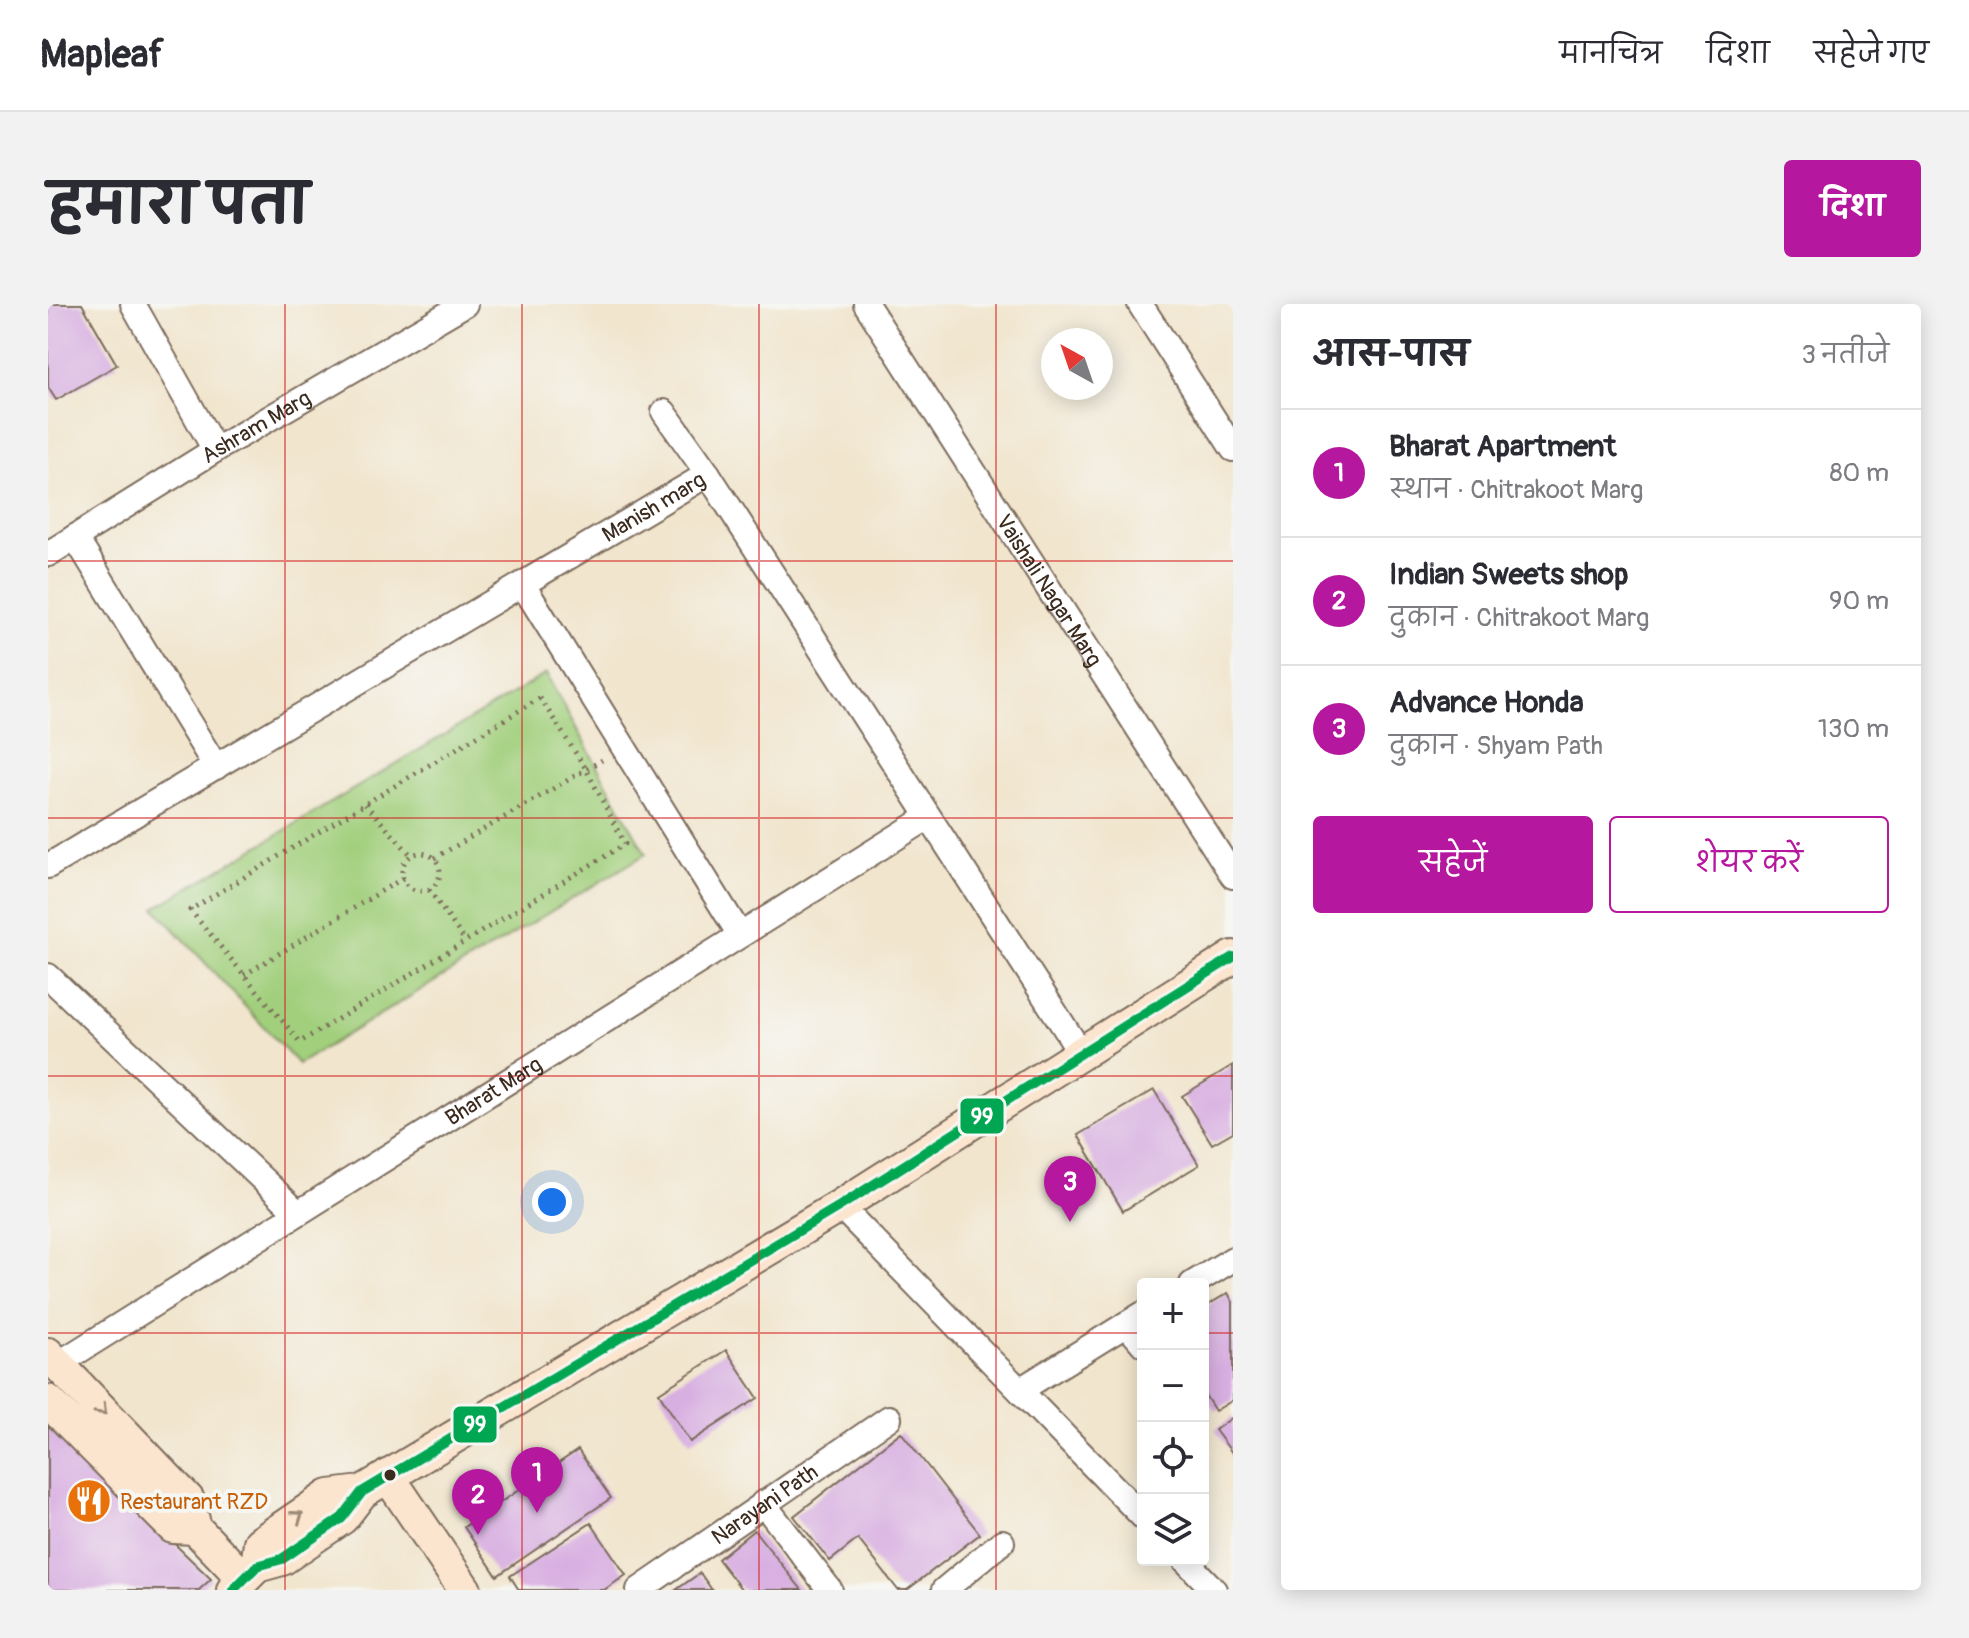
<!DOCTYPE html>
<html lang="hi">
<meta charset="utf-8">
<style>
:root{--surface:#fff;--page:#f2f2f3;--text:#2b2b33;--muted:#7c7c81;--line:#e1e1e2;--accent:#b5179e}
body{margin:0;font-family:Pangolin,"Playpen Sans Deva",sans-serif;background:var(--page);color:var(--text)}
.controls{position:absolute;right:24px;bottom:24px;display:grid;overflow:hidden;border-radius:8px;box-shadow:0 4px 20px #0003}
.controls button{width:72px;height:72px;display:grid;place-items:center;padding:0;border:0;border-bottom:2px solid var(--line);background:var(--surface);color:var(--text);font:40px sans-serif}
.compass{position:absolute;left:993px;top:24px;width:72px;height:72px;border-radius:50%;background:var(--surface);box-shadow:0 4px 20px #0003;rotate:320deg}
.you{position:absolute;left:504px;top:898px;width:28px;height:28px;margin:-20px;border:6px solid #fff;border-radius:50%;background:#1a73e8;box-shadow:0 0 0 12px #1a73e833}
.badge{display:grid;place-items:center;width:52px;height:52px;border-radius:50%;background:var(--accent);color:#fff;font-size:26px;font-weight:700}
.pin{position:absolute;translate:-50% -66px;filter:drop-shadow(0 2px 4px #0008)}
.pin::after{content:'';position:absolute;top:42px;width:28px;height:24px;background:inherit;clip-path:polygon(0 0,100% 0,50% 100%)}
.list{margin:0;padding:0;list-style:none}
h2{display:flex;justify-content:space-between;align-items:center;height:104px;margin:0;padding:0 32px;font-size:34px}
h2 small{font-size:26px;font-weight:400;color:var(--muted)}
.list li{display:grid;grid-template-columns:52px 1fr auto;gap:24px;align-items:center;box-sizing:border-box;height:128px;padding:0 32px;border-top:2px solid var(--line)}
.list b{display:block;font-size:30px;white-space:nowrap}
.list p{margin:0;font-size:26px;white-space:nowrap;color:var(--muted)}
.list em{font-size:26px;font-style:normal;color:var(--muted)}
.actions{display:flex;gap:16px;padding:24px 32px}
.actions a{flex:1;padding:18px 0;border:2px solid var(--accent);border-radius:8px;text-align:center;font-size:28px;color:var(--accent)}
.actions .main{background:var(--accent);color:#fff}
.icon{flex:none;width:44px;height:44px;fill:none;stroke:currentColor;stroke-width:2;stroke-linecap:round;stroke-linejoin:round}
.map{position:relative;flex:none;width:1185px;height:1286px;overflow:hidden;border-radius:8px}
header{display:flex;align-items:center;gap:48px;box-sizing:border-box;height:112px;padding:0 40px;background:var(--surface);border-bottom:2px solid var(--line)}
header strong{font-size:38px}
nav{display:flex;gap:44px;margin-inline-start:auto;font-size:28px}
.intro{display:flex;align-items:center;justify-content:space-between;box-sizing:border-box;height:192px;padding:0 48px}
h1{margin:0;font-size:56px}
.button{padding:20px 36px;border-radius:8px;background:var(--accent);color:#fff;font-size:28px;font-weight:700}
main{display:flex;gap:48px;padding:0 48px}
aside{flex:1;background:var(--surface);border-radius:8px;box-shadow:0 4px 20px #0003}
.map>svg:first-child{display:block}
</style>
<header>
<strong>Mapleaf</strong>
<nav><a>मानचित्र</a><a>दिशा</a><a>सहेजे गए</a></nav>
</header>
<div class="intro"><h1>हमारा पता</h1><a class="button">दिशा</a></div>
<main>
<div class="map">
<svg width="1185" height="1286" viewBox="0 0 1185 1286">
<rect width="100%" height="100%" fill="#f6f6f2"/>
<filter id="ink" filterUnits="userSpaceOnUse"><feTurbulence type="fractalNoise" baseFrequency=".0125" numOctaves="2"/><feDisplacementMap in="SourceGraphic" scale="16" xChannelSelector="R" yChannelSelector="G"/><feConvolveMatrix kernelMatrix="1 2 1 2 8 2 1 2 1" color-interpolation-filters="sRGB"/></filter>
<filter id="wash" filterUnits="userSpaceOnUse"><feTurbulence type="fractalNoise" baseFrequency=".006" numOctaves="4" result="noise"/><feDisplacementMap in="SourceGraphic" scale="32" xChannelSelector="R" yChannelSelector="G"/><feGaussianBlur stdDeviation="1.8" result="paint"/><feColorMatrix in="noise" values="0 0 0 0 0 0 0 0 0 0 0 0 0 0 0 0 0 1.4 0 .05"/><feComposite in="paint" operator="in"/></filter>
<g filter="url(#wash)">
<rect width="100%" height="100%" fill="#f1e5cd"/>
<path fill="#a1cf7c" stroke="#6e7c4d" stroke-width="2" d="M498 370 598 550 250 760 107 604Z"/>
<g id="blocks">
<path fill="#d8afe1" d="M0 0H34L69 61 8 96 0 83Z
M1185 761V828L1164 840 1134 792Z
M1106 786 1151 861 1075 907 1030 831Z
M1180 989 1185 998V1096L1167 1107 1155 1088V1004Z
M678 1046 710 1094 642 1138 611 1089Z
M1185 1113V1150L1167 1126Z
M0 1118 163 1275 151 1286H0Z
M853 1128 932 1230 859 1286H850L810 1235 782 1257 746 1212Z
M530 1146 563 1194 449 1272 416 1223Z
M543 1219 578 1271 556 1286H471L462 1272Z
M706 1226 754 1286H694L670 1255Z
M652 1269 664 1286H628Z"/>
</g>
</g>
<g filter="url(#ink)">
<use href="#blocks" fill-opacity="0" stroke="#7b6b5b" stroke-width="2"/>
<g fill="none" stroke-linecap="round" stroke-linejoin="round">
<g stroke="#7b6b5b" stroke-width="28">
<g id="street">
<path d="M85 0 167 146"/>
<path id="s1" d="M818 0 1185 572"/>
<path d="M1092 0 1185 145"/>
<path d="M616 108 660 170 1033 749"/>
<path d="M27 233 168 463"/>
<path id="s2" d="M0 250 167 146 417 0"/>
<path d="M475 281 692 631"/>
<path id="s3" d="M0 562 660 170"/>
<path d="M0 672 249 908"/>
<path d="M792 902 1095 1213"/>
<path d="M1144 980 1185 955"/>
<path d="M1078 1020 1095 1040"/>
<path id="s4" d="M10 1060 879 514"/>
<path d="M972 1086 1095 1010"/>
<path d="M715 1199 782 1286"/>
<path d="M1137 1256 1166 1286"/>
<path id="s5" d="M591 1286 841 1114"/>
<path d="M896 1286 954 1238"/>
</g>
</g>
<g stroke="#7b6b5b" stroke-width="36">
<path id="secondary" d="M0 1050 140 1196 147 1224 196 1275
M0 1097 125 1223 147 1224
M340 1172 417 1286
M209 1262 212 1239 281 1192 314 1188
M185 1286 209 1262 234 1255 294 1214 314 1188 792 902 1185 653"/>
</g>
<path stroke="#7b6b5b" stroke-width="5" stroke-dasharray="2 6" stroke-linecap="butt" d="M492 394 538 465 577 540 252 738 142 606Z
M317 500 363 551
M354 568a19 19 0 1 1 38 0a19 19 0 1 1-38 0Z
M387 554 554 456
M381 586 417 637
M196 671 355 574"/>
<use href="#street" stroke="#fff" stroke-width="24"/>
<use href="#secondary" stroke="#fbe5cf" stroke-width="32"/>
<g stroke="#f6f6f2" stroke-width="16">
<path id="bus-1" d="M185 1286 209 1262 234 1255 294 1214 314 1188 792 902 1185 653"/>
</g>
<use href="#bus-1" stroke="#00a651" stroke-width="10"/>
</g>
<defs><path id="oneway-chevron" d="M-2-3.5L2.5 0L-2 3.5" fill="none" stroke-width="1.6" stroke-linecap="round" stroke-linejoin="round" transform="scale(2)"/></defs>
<g stroke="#9b8876">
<use href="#oneway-chevron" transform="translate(54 1106) rotate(46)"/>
<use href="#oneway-chevron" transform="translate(250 1212) rotate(-35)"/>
</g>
</g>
<path fill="none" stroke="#d62828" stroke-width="2" stroke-opacity="0.55" d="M237 0V1286M474 0V1286M711 0V1286M948 0V1286M0 257H1185M0 514H1185M0 772H1185M0 1029H1095M1155 1029H1185"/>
<defs>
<g id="restaurant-disc" transform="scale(2.3)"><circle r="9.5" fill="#e8710a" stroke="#f6f6f2"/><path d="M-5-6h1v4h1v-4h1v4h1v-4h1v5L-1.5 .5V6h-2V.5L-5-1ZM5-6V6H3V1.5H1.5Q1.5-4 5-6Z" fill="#fff"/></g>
</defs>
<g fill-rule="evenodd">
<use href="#restaurant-disc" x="41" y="1197"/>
</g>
<circle fill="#3b2a1e" stroke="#f6f6f2" stroke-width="3" cx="342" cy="1171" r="7"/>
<g text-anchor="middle" stroke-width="8" stroke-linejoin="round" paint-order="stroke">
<g font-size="22" fill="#3b2a1e" stroke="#f6f6f2">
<text dy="8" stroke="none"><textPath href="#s2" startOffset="244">Ashram Marg</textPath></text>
<text dy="8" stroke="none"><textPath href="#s3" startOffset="704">Manish marg</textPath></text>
<text dy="8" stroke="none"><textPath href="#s1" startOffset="340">Vaishali Nagar Marg</textPath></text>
<text dy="8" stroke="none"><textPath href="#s4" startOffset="514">Bharat Marg</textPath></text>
<text dy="8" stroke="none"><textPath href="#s5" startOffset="152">Narayani Path</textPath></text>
</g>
<g font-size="22" fill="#c56008" stroke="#f6f6f2" text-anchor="start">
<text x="72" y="1205">Restaurant RZD</text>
</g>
</g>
<g stroke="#f6f6f2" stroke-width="3">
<rect x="911" y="793" width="46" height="38" rx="8" fill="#00a651"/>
<rect x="404" y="1101" width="46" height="39" rx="8" fill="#00a651"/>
</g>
<g font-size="22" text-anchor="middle" font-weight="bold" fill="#fff">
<text x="934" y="820">99</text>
<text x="427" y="1128">99</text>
</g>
</svg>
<div class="controls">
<button>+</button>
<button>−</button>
<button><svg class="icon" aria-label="locate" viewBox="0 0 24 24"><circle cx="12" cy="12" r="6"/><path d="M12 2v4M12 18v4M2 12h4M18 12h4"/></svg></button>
<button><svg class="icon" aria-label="layers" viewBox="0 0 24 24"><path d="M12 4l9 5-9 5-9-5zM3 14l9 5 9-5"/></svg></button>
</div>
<svg class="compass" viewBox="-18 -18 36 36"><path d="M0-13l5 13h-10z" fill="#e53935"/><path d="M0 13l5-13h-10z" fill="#7c7c81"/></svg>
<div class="you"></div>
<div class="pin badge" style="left:489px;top:1209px">1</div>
<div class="pin badge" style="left:430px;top:1231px">2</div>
<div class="pin badge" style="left:1022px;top:918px">3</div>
</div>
<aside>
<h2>आस-पास<small>3 नतीजे</small></h2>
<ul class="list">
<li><span class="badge">1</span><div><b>Bharat Apartment</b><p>स्थान · Chitrakoot Marg</p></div><em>80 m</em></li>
<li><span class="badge">2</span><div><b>Indian Sweets shop</b><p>दुकान · Chitrakoot Marg</p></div><em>90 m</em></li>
<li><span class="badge">3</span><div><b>Advance Honda</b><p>दुकान · Shyam Path</p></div><em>130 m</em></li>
</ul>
<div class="actions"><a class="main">सहेजें</a><a>शेयर करें</a></div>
</aside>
</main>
